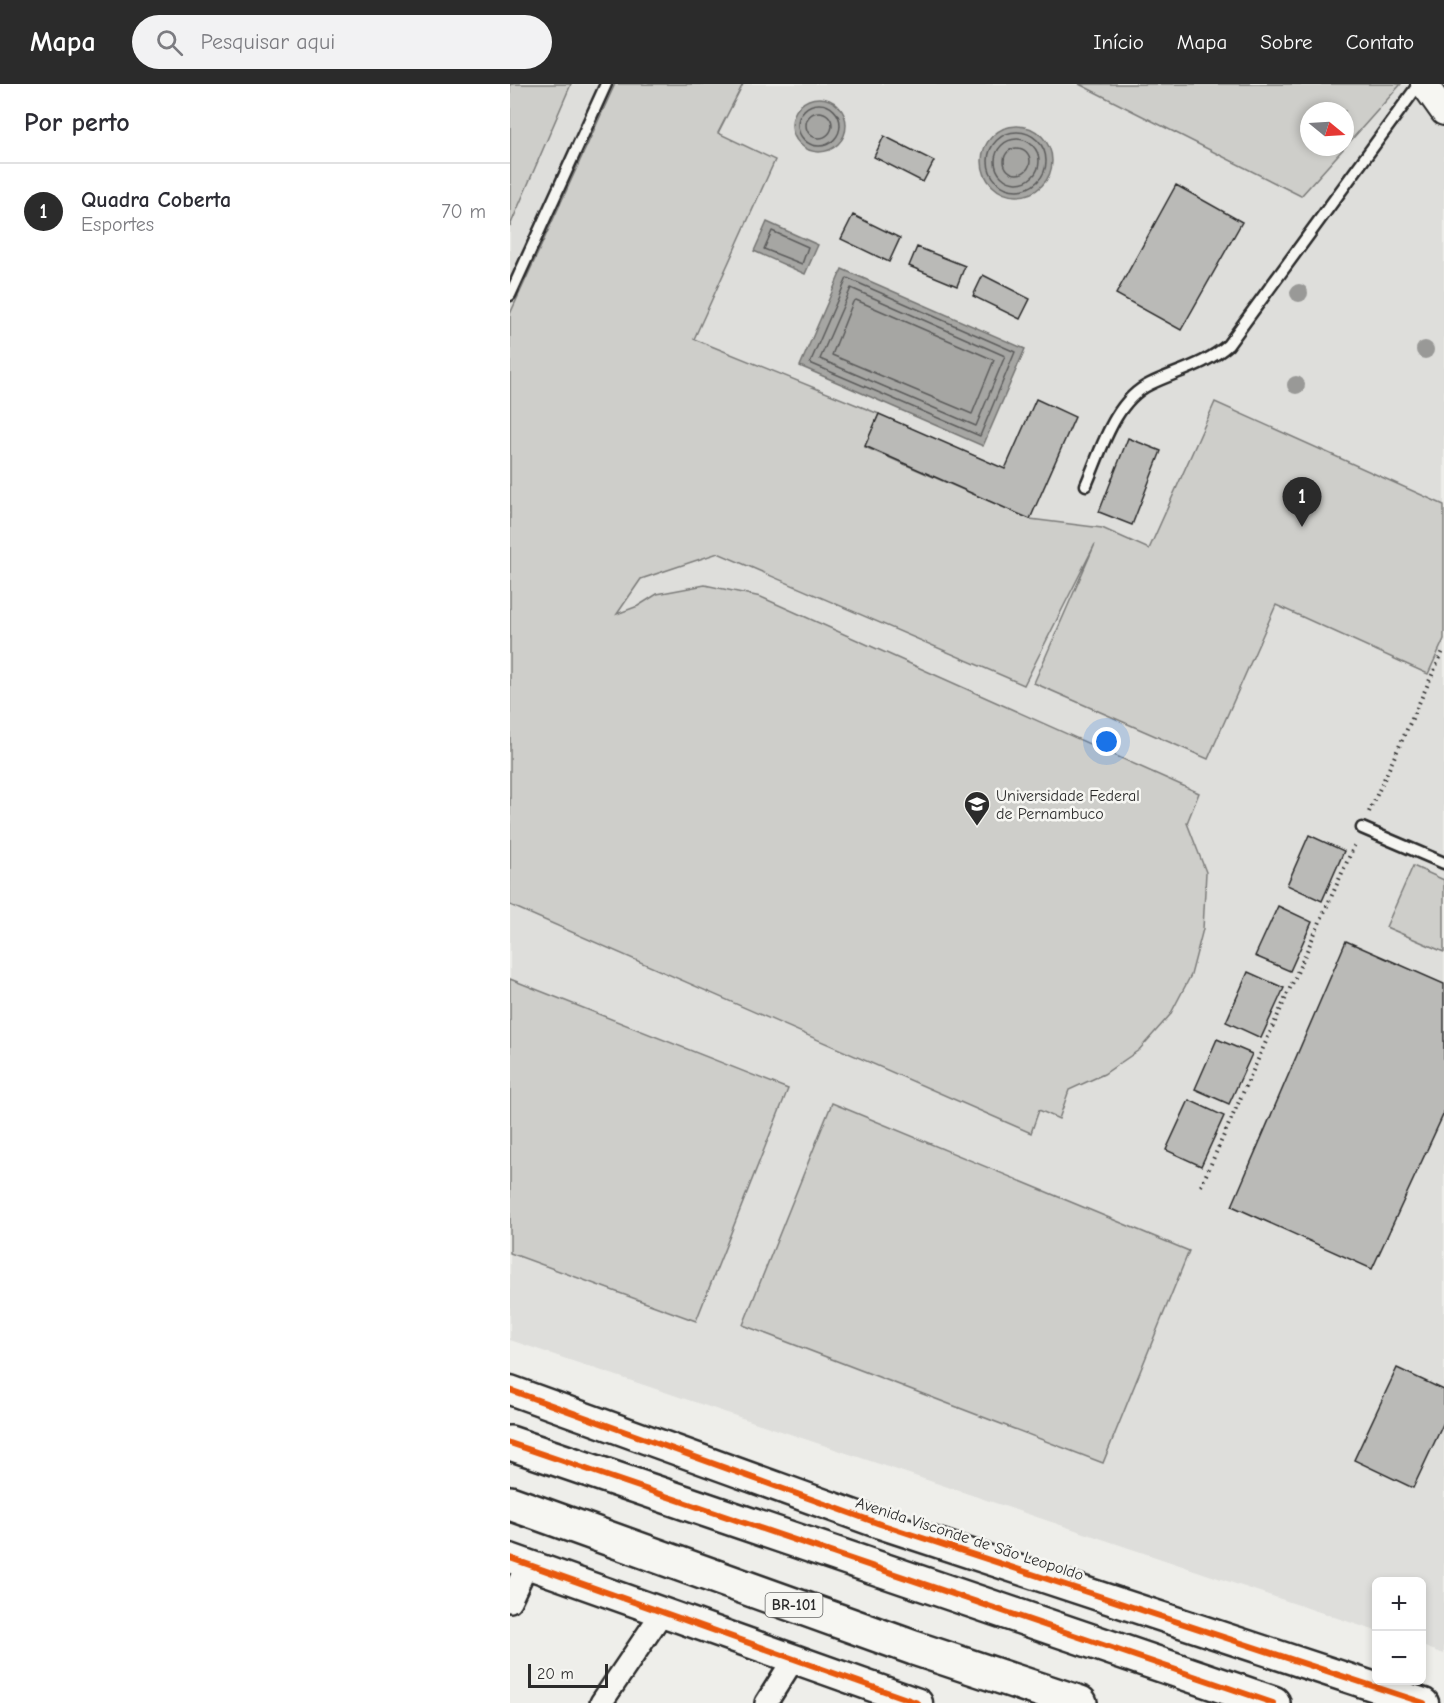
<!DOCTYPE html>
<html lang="pt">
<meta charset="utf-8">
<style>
:root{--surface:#fff;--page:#f2f2f3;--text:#2b2b33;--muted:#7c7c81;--line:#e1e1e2;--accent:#2b2b2b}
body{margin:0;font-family:"Comic Neue",sans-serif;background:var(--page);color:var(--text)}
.controls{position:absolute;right:18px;bottom:18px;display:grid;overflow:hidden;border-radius:9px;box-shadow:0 3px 9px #0003}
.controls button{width:54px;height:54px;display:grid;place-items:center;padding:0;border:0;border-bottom:2px solid var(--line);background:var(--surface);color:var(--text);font:30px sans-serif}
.compass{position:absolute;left:790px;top:18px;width:54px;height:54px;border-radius:50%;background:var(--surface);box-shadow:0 3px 9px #0003;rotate:108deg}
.scale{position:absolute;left:18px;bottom:15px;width:80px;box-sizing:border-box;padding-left:6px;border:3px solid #2b2b2b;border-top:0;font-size:16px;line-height:21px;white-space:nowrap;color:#2b2b2b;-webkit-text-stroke:4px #f6f6f2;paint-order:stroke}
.you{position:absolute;left:597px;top:658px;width:21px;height:21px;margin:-15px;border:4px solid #fff;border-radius:50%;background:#1a73e8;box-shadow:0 0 0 9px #1a73e833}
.badge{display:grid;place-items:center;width:39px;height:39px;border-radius:50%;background:var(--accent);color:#fff;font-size:20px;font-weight:700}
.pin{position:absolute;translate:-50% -50px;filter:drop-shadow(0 2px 3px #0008)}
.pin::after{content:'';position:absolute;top:32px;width:21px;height:18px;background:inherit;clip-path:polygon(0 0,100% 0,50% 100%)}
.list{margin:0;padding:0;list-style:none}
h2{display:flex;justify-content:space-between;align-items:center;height:78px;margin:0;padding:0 24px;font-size:26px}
h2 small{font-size:20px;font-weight:400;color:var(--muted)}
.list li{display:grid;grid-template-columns:39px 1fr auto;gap:18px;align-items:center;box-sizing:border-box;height:96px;padding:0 24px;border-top:2px solid var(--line)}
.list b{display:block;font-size:22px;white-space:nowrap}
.list p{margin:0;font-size:20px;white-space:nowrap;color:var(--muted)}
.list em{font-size:20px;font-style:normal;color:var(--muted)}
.icon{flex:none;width:33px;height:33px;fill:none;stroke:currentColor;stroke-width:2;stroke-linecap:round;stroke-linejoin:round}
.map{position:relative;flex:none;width:934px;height:1619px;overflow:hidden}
header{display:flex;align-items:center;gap:36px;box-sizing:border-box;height:84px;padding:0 30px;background:var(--accent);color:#fff}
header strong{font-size:28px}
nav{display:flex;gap:33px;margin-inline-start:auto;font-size:21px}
.search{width:420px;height:54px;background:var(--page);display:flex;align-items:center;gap:15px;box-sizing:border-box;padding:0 21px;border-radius:33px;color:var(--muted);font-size:22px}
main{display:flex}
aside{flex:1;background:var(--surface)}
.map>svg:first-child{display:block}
</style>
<header>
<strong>Mapa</strong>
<div class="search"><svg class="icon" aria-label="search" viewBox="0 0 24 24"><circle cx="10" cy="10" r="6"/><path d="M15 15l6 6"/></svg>Pesquisar aqui</div>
<nav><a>Início</a><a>Mapa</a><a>Sobre</a><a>Contato</a></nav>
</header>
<main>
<aside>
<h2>Por perto<small></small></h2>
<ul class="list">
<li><span class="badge">1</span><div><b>Quadra Coberta</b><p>Esportes</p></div><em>70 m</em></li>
</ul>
</aside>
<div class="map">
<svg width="934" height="1619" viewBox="0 0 934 1619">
<rect width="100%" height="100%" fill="#eeeeea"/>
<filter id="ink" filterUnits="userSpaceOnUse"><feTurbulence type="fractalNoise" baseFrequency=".0167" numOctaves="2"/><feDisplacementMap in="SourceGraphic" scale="12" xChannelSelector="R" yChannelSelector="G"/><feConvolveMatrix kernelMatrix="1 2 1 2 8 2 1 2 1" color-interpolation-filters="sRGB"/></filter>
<g filter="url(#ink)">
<path fill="#dededb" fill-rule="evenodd" d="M0 0H934V1570L912 1562V1498H866V1547L0 1256ZM799 27H835V63H799Z"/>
<path fill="#cececa" stroke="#7c7c7a" stroke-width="1.5" d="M0 0H61L0 142Z
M105 0H233L208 49 265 76 184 255 369 330 355 363 520 435 592 444 639 465 705 318 934 421V555L918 590 766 521 698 675 524 599 585 460 514 601 208 469 131 495 107 530 128 522 147 510 195 501 251 513 689 709 677 739 696 788 693 845 681 891 660 931 629 966 594 990 559 1006 549 1035 529 1026 521 1049 0 821V230Z
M569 0H891L835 63V27H799V63H835L791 112Z
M903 782 934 796V868L876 843Z
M0 895 278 1005 186 1237 0 1169Z
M322 1019 679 1167 593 1379 233 1241Z"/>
<path fill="#a6a6a3" stroke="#757573" stroke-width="1.5" d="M282 41a27 27 0 1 1 54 0a27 27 0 1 1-54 0Z
M472 77a35 35 0 1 1 70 0a35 35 0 1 1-70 0Z
M257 138 308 161 295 190 244 167Z
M332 185 515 265 473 362 290 282Z"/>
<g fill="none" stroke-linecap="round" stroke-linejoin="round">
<path stroke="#5c5c5b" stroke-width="1.5" d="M288 41a21 21 0 1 1 42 0a21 21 0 1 1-42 0Z
M296 41a13 13 0 1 1 26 0a13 13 0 1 1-26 0Z
M478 77a29 29 0 1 1 58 0a29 29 0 1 1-58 0Z
M485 77a22 22 0 1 1 44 0a22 22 0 1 1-44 0Z
M494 77a13 13 0 1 1 26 0a13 13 0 1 1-26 0Z
M262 147 298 163 292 180 254 165Z
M337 194 505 268 470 352 300 279Z
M341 204 495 272 466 342 310 275Z
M346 216 484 276 462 330 322 271 343 218Z"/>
</g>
<path fill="#babab7" stroke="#2b2b2b" stroke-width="1.5" d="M374 52 424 77 413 98 364 73Z
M666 101 732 138 671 246 606 210Z
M343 131 390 154 379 178 331 155Z
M407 163 455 182 447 202 399 182Z
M473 191 520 215 510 235 463 212Z
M526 315 565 333 520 435 355 362 369 330 495 385Z
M618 354 651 367 622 441 589 428Z
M799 751 834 767 812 817 777 801Z
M768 822 802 838 780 887 745 872Z
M836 857 934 900V1029L862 1185 722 1122Z
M738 888 774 904 751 954 716 938Z
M707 955 742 970 719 1020 685 1005Z
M679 1016 714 1032 691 1082 656 1066Z
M887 1284 934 1306V1338L903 1404 844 1376Z"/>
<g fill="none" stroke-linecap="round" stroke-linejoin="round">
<g stroke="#2b2b2b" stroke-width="15">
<path id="service" d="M0 211 96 0
M576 401C591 367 604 317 640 300 667 287 695 281 718 261L909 0
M852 744 934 779"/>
</g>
<g stroke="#2b2b2b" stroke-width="26">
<path id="minor" d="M0 1517 18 1479
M91 1619 152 1529
M256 1619 283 1576"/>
</g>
<g stroke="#2b2b2b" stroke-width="30">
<path id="tertiary" d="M914 0 934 28"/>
</g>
<g stroke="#2b2b2b" stroke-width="33">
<path id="secondary" d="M0 1306 370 1440 914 1619
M0 1474 408 1619"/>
</g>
<g stroke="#2b2b2b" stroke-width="38">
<path id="trunk" d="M0 1359 763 1619
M0 1419 404 1564 570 1619"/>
</g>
<path stroke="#2b2b2b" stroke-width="4" stroke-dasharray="1.5 4.5" stroke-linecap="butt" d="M859 728 934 565
M691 1102 845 760"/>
<use href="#service" stroke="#f6f6f2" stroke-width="10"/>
<use href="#minor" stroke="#f6f6f2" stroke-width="21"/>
<use href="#tertiary" stroke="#f6f6f2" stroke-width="26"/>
<use href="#secondary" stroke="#f6f6f2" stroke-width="28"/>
<use href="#trunk" stroke="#f6f6f2" stroke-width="33"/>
<g stroke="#f6f6f2" stroke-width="10">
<path id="cycleway" d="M0 1306 370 1440 914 1619
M0 1359 763 1619
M0 1474 408 1619"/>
</g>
<use href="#cycleway" stroke="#e8590c" stroke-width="6"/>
</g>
<g fill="#999997">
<circle cx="789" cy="209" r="9"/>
<circle cx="915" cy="266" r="9"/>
<circle cx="786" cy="301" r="9"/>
</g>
</g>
<defs>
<g id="university-pin" transform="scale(1.35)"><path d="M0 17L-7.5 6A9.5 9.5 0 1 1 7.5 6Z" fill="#2b2b2b" stroke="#f6f6f2"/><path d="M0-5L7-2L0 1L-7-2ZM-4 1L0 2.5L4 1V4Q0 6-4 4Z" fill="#fff"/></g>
</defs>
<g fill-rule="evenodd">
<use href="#university-pin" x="467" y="720"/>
</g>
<g text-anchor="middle" stroke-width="5" stroke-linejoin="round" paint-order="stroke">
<rect fill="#f6f6f2" stroke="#686867" stroke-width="1.5" x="255.5" y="1509" width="57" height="24" rx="4.5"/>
<g font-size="15" font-weight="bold" fill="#2b2b2b">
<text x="284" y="1526">BR-101</text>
</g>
<g font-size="16" fill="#2b2b2b" stroke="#f6f6f2" text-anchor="start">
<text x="486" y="717">Universidade Federal<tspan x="486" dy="18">de Pernambuco</tspan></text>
</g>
<g font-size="16" fill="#2b2b2b" stroke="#f6f6f2">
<text transform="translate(460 1454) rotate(18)" y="6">Avenida Visconde de São Leopoldo</text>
</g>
</g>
</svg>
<div class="controls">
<button>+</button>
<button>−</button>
</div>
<svg class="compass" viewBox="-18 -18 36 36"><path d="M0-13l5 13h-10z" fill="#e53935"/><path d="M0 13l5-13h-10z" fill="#7c7c81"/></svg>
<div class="scale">20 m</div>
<div class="you"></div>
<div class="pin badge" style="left:792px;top:443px">1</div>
</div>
</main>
